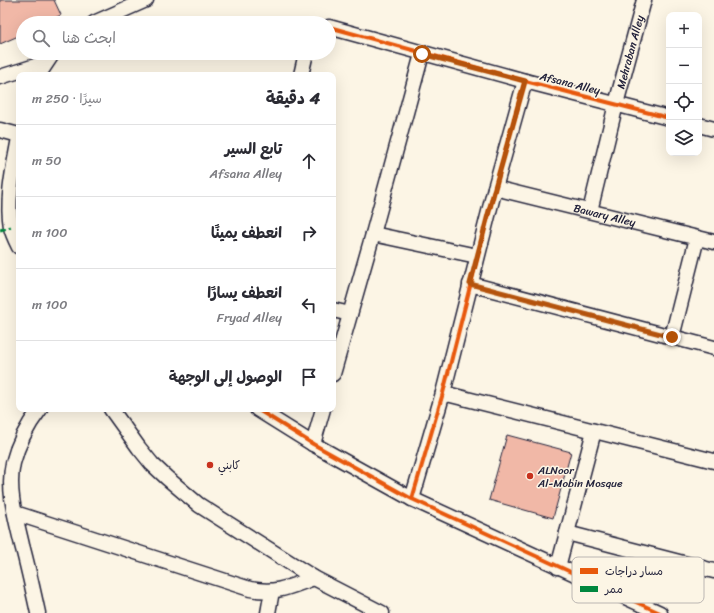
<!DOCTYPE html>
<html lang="ar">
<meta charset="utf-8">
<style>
:root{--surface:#fff;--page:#f2f2f3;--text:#2b2b33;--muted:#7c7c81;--line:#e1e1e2}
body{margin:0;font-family:Sriracha,"Playpen Sans Arabic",sans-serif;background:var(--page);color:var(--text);direction:rtl}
.controls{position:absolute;right:12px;top:12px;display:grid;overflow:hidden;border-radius:8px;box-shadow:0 4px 16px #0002}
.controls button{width:36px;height:36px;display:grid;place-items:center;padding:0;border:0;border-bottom:1px solid var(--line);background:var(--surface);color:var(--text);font:20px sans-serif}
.stop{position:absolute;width:12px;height:12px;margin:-9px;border:3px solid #b45309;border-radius:50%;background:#fff}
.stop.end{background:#b45309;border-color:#fff;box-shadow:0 1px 4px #0008}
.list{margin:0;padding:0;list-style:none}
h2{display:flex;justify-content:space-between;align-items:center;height:52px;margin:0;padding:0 16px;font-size:17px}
h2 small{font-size:13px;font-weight:400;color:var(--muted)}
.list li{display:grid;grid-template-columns:26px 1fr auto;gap:12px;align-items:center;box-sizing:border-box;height:72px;padding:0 16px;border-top:1px solid var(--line)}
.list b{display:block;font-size:15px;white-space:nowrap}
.list p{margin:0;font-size:13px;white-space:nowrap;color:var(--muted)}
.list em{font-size:13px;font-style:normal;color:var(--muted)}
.icon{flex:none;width:22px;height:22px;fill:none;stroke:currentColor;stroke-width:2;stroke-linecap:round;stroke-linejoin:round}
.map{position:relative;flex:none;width:714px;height:613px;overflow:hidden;direction:ltr}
.search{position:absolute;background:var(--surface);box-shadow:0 4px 16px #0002;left:16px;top:16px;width:320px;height:44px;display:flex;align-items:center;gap:10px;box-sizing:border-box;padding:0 14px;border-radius:22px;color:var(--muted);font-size:15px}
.panel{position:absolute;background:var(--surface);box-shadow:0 4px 16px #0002;left:16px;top:72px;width:320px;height:340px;border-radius:8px;direction:rtl}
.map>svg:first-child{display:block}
</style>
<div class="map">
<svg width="714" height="613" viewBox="0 0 714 613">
<rect width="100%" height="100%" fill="#fcf5e5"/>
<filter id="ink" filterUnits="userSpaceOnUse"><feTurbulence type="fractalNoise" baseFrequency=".025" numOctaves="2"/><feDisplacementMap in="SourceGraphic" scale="8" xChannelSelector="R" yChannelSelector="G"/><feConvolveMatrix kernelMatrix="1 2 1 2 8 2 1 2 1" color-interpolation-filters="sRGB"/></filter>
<g filter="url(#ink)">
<path fill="#f1b8a7" stroke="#22223b" d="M0 0H54L61 15 45 23H23V34L0 44Z
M507 435 571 452 553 518 489 500Z"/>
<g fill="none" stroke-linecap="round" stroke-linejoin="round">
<g stroke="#22223b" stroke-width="17">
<g id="minor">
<path d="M94 23 146 0"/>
<path d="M329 27 525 81 669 118"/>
<path d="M41 71 53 53"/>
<path d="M301 75 306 53"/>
<path d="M0 77 45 63"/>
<path d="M699 125 714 129"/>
<path d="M0 130 19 135"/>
<path d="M19 138C14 166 6 198 11 227 12 233 16 241 19 247"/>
<path id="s1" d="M495 188 714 242"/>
<path id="s2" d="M590 211 616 104 644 0"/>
<path d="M373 234 477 256"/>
<path d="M470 284 714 348"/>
<path d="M333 310 350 314"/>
<path d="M672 337 697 238"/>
<path d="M333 374 373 234 422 54"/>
<path d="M443 393 714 461"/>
<path d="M111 409 139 448 152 464 167 478 199 505 314 578 382 613"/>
<path d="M257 409 313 444 412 499 660 613"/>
<path d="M313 444 323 409"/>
<path d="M412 499 443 393 495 188 525 81"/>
<path d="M15 513 250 589C277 594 289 587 314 578"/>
<path d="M567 533 714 571"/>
<path d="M558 567 594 431"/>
<path d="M38 613C33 590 28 567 22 545 16 519 7 490 13 463 18 443 27 426 40 409"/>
<path d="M268 613 272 591"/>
</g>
</g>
<use href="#minor" stroke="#fcf5e5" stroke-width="14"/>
<path stroke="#00873e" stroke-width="3" stroke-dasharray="6 3" stroke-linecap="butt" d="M0 230 11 227"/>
<g stroke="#fcf5e5" stroke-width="6">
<path id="cycleway" d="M329 27 525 81 669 118
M257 409 313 444 412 499 660 613
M412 499 443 393 495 188 525 81"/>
</g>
<use href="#cycleway" stroke="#e8590c" stroke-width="4"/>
</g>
</g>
<g fill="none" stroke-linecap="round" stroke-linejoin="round" filter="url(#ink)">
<path stroke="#b45309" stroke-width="5" d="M422 54 525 81 495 188 470 284 672 337"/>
</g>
<g fill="#c8321e" stroke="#fcf5e5" stroke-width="1.5">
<circle cx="210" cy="465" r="4"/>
<circle cx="530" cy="476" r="4"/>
</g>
<g text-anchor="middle" stroke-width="3" stroke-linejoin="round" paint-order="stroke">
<g font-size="11" fill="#22223b" stroke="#fcf5e5">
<text dy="4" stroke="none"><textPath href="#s2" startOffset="164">Mehraban Alley</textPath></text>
<text transform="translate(570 83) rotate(14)" y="4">Afsana Alley</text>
<text dy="4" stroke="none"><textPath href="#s1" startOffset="113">Bawary Alley</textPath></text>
</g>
<g font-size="11" fill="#22223b" stroke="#fcf5e5" text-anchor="start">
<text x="218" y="469">كابني</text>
<text x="538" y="474">ALNoor<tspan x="538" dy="13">Al-Mobin Mosque</tspan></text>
</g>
</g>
<rect x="572" y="557" width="132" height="46" rx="6" fill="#fcf5e5" stroke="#bbb6b2" stroke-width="1"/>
<rect x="580" y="568" width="18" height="6" fill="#e8590c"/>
<rect x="580" y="586" width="18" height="6" fill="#00873e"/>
<g font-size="11" fill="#22223b">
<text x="605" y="575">مسار دراجات</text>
<text x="605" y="593">ممر</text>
</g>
</svg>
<div class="controls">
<button>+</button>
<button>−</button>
<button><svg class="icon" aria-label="locate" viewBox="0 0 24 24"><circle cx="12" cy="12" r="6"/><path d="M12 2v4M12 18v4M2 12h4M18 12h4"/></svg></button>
<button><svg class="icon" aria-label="layers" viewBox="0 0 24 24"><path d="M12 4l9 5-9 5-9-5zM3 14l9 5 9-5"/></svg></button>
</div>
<div class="stop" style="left:422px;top:54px"></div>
<div class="stop end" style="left:672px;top:337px"></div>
<div class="search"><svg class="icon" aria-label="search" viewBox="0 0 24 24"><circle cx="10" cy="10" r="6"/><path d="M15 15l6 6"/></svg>ابحث هنا</div>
<section class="panel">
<h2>4 دقيقة<small>سيرًا · 250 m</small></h2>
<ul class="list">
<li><svg class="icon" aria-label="ahead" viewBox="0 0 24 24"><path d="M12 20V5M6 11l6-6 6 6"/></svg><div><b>تابع السير</b><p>Afsana Alley</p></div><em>50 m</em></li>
<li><svg class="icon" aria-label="right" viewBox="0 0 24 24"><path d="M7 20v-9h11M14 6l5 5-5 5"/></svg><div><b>انعطف يمينًا</b></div><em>100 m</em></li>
<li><svg class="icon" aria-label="left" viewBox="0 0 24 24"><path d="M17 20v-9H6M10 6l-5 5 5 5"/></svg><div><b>انعطف يسارًا</b><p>Fryad Alley</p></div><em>100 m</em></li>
<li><svg class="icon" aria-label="arrive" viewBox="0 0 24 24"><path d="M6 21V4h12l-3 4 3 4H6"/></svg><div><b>الوصول إلى الوجهة</b></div></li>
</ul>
</section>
</div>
